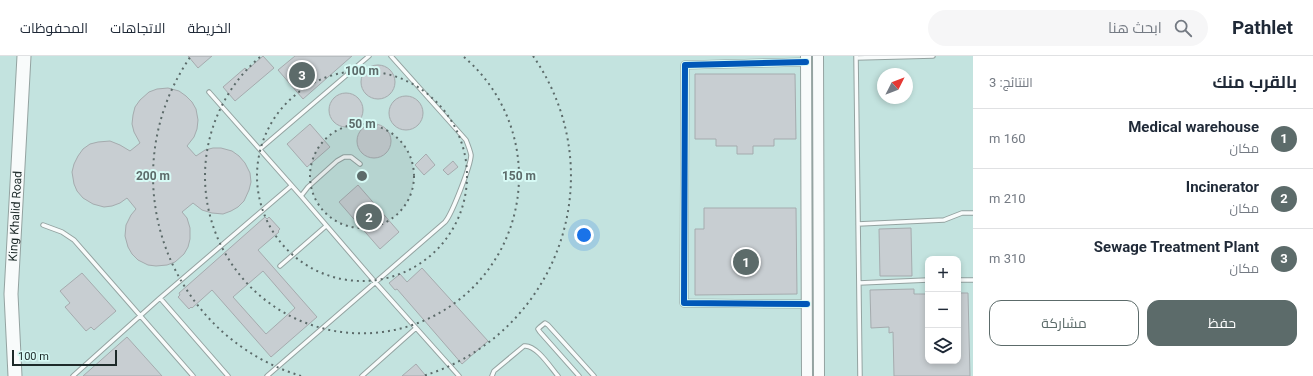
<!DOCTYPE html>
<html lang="ar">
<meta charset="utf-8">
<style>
:root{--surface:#fff;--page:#f6f6f7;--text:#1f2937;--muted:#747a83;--line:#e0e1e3;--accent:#5c6b6a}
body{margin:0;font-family:Roboto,Cairo,sans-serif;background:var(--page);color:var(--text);direction:rtl}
.controls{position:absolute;right:12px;bottom:12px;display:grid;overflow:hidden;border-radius:8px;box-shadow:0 2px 6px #0003}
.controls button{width:36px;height:36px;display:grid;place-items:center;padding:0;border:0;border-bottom:1px solid var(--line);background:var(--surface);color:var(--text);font:20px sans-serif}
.compass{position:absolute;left:877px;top:12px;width:36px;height:36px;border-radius:50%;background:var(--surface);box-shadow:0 2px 6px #0003;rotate:48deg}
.scale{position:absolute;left:12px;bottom:10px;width:105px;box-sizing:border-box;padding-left:4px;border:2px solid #1d2a29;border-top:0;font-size:11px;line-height:14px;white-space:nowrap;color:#1d2a29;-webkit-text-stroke:3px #d7faf5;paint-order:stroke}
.you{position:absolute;left:584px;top:179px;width:14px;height:14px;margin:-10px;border:3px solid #fff;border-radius:50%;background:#1a73e8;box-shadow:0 0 0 6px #1a73e833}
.badge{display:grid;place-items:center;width:26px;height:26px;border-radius:50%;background:var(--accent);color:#fff;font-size:13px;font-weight:700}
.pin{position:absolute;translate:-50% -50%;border:2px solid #fff;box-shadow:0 1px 4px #0006}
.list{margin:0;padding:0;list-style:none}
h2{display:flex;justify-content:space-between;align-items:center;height:52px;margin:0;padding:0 16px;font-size:17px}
h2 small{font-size:13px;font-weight:400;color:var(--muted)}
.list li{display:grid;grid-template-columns:26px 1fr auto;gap:12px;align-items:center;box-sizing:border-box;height:60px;padding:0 16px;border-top:1px solid var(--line)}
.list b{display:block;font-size:15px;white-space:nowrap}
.list p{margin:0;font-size:13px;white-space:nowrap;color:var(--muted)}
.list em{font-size:13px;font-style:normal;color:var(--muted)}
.actions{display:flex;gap:8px;padding:12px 16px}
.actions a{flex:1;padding:9px 0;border:1px solid var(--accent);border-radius:12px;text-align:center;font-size:14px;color:var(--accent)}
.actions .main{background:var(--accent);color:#fff}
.icon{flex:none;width:22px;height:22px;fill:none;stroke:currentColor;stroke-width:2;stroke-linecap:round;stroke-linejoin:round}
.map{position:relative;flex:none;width:973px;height:320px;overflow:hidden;direction:ltr}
header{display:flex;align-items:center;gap:24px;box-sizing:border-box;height:56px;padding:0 20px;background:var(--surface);border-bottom:1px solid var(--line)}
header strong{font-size:19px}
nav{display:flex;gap:22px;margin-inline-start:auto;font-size:14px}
.search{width:280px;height:36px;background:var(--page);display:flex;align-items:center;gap:10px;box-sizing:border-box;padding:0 14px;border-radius:22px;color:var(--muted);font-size:15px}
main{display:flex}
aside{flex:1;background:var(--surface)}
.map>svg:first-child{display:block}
</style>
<header>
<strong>Pathlet</strong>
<div class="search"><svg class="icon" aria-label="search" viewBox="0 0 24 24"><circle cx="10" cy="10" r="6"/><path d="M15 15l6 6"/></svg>ابحث هنا</div>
<nav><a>الخريطة</a><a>الاتجاهات</a><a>المحفوظات</a></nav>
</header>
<main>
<aside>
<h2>بالقرب منك<small>النتائج: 3</small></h2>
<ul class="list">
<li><span class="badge">1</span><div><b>Medical warehouse</b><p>مكان</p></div><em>160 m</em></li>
<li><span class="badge">2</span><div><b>Incinerator</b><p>مكان</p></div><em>210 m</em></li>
<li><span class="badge">3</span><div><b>Sewage Treatment Plant</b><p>مكان</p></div><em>310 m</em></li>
</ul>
<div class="actions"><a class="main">حفظ</a><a>مشاركة</a></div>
</aside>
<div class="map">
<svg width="973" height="320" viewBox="0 0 973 320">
<rect width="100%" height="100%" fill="#d2e4e2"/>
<path fill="#c3e3df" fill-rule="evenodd" d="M0 0H973V320H0ZM883 18H907V42H883ZM928 203H958V305H928Z"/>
<path fill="#c8ced2" stroke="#a5abae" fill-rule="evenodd" d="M188 0H212L198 12Z
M263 0 274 12 235 45 223 31 245 12 247 14Z
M295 0H352L303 43 278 14Z
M361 26a17 17 0 1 1 34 0a17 17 0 1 1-34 0Z
M695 18H795L796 83H774V90H753V98H737V90H716V83H695Z
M168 32 179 35 186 40 192 46 196 53 198 64 197 73 194 81 187 90 196 100 205 94 213 92H221L232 95 239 100 245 107 250 117 251 126 249 134 244 145 238 151 231 155 223 158 212 157 202 154 193 147 182 156 187 162 190 172V183L188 191 184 198 175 206 167 209 156 210 148 209 138 204 132 198 128 191 125 180 126 169 131 159 136 153 127 142 120 147 112 150 104 151 93 148 83 142 77 135 74 128 72 116 74 108 78 100 83 93 90 88 98 86 110 85 120 89 130 95 140 87 134 76 132 68 133 59 135 51 140 44 149 36 157 33Z
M329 54a17 17 0 1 1 34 0a17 17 0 1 1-34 0Z
M389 57a17 17 0 1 1 34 0a17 17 0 1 1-34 0Z
M310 68 330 91 307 111 287 88Z
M357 85a17 17 0 1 1 34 0a17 17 0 1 1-34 0Z
M426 98 435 109 424 119 415 109Z
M453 105 458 111 448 119 443 114Z
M358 129 399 176 380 193 339 146Z
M704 152H796L797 238 695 239V173H704Z
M265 161 267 163 269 161 280 173 278 175 279 176 258 194 317 261 271 301 212 234 192 252 191 251 189 253 178 241 180 239 179 237ZM263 215 295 252 266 278 233 241Z
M911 172 912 220H880L879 173Z
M422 212 488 285 462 308 397 233 395 234 389 227 400 218 407 226Z
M82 217 116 255 94 274 91 271 86 275 65 251 70 247 60 235Z
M914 233V238H928V305H958V237H968L970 320H894L893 276 889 277V271L871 272 870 234Z
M127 281 162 320H83Z
M416 308 426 320H402Z"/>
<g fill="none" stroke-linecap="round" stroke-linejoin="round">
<g stroke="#94a3a1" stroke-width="5.5">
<path id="lane" d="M856 0 860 320
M856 2 933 0
M209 36 301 140 375 226 459 320
M260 93 369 0
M301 140 308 131 337 105 344 101H351L360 108
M858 168 944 164 962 157H973
M43 169 62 176 74 184 193 320
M280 210 326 170
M958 224H973
M859 227 928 224
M160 242 228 320
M73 320 160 242 291 130
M267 320 445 166C452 158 471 109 471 99 470 94 468 89 466 84L391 0
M362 320 416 272
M492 320 494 315 524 290C536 288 551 312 558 320
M579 320 540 276 538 273 540 271 545 267 548 269 594 320"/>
</g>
<g stroke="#94a3a1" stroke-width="9">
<path id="street" d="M806 6 685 9 684 247 807 248"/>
</g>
<g stroke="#94a3a1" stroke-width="12">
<path id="secondary" d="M806 0 807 320
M818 0 819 320"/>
</g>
<g stroke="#94a3a1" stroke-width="15">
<g id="highway">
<path id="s1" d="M15 320 11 238 24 0"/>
</g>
</g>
<use href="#lane" stroke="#f8fbfb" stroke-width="3.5"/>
<use href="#street" stroke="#f8fbfb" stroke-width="7"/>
<use href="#secondary" stroke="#f8fbfb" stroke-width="10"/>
<use href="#highway" stroke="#f8fbfb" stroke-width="13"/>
<g stroke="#d7faf5" stroke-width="8">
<path id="cycleway" d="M806 6 685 9 684 247 807 248"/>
</g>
<use href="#cycleway" stroke="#0057b8" stroke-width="6"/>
</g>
<circle cx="362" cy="120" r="52" fill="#5c6b6a" fill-opacity=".12"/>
<g fill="none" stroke="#5c6b6a" stroke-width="2" stroke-dasharray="2 4">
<circle cx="362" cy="120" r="52"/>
<circle cx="362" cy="120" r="105"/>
<path d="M464 1A157 157 0 1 1 260 1"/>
<path d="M301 320A209 209 0 0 1 191 0M533 0A209 209 0 0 1 423 320"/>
</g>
<g text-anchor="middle" stroke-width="4" stroke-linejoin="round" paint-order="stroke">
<g font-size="12" fill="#1d2a29" stroke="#d7faf5">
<text dy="4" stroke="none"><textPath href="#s1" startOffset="160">King Khalid Road</textPath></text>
</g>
</g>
<circle cx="362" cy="120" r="6" fill="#5c6b6a" stroke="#d7faf5" stroke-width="2"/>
<g font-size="12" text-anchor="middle" font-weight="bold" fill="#5c6b6a" stroke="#d7faf5" stroke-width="4" stroke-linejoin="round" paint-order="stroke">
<text x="362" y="19">100 m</text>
<text x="362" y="72">50 m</text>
<text x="519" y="124">150 m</text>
<text x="153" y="124">200 m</text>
</g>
</svg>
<div class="controls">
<button>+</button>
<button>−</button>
<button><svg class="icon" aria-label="layers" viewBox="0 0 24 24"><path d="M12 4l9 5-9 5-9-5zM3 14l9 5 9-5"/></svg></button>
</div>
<svg class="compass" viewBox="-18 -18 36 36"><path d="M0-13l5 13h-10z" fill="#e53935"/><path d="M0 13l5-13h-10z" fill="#747a83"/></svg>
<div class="scale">100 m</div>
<div class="you"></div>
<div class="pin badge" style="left:746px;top:206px">1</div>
<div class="pin badge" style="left:369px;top:161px">2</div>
<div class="pin badge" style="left:302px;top:19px">3</div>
</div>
</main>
